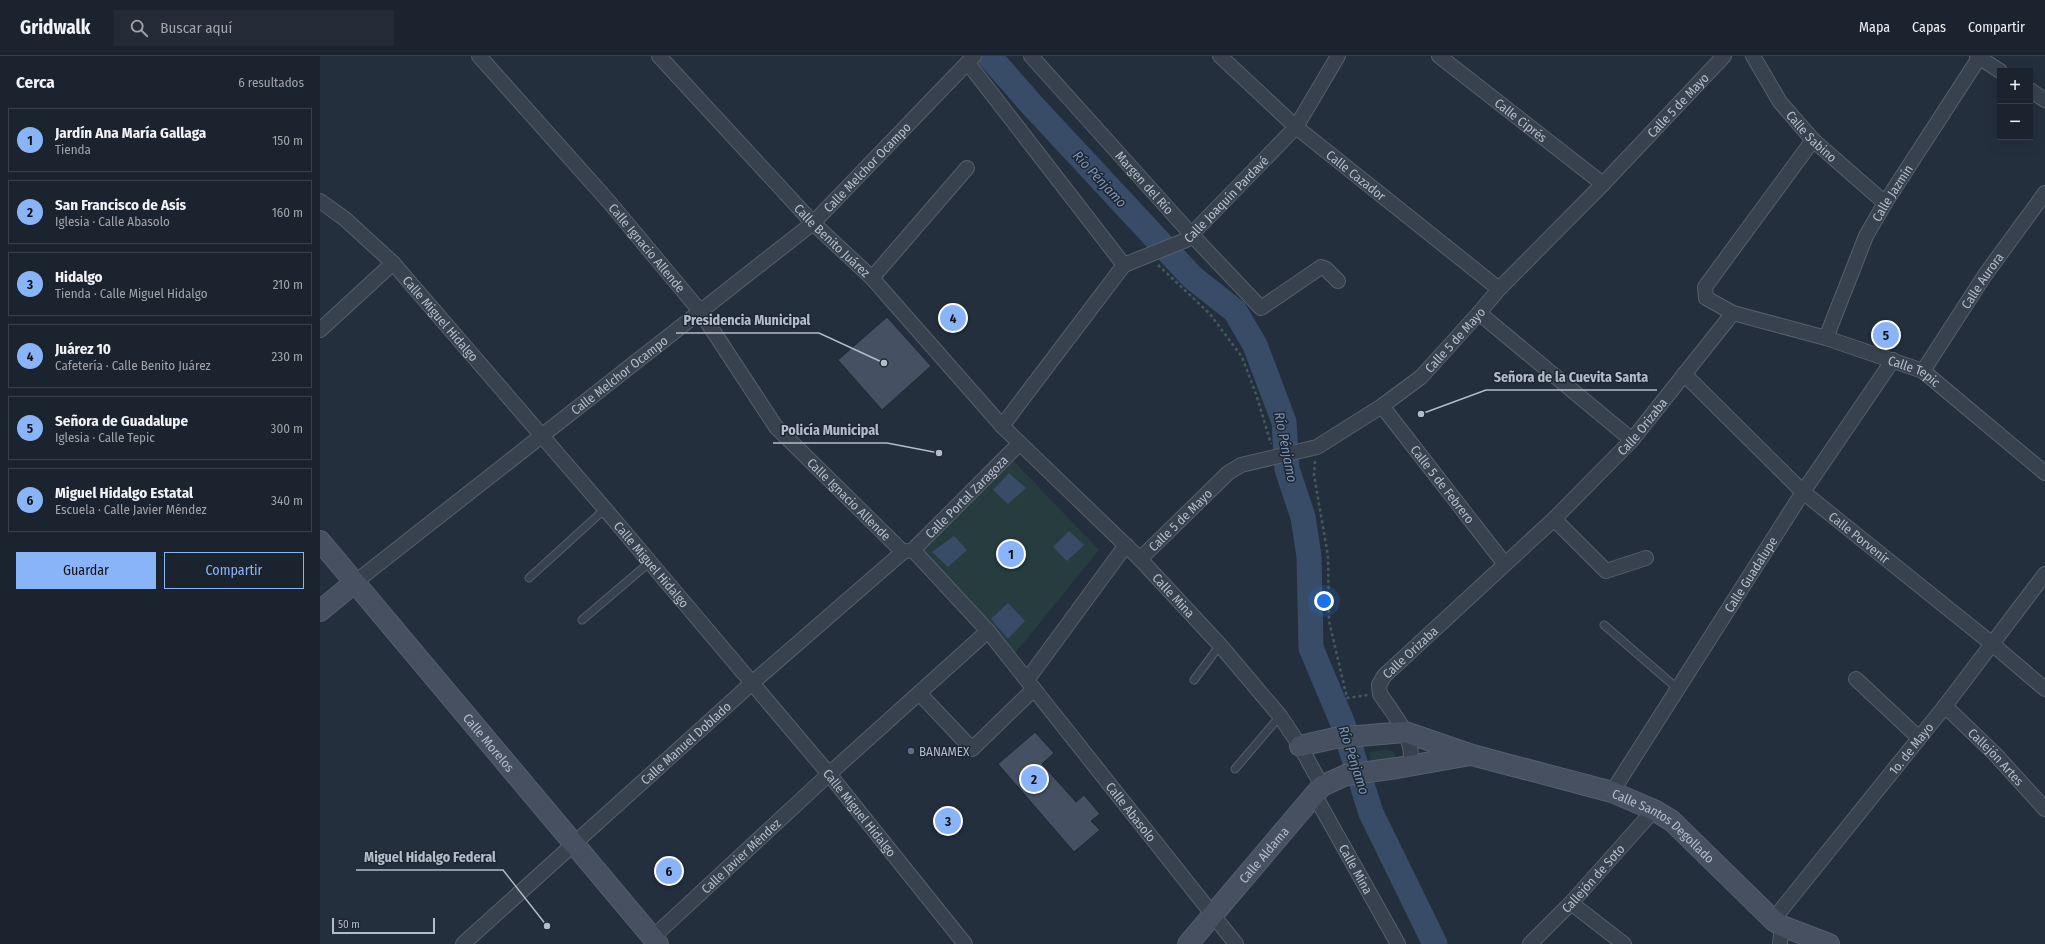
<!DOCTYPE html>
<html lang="es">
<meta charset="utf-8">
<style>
:root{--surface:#1b232e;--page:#242b36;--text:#f1f3f6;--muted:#a0a4aa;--line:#39404a;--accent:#8ab4f8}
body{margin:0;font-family:"Fira Sans Condensed",sans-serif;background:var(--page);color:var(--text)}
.controls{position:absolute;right:12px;top:12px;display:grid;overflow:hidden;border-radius:0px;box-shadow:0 4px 16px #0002}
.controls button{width:36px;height:36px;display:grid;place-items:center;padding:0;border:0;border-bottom:1px solid var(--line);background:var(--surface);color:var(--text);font:20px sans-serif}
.scale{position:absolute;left:12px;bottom:10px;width:103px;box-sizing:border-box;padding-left:4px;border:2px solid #b4bcc9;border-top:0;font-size:11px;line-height:14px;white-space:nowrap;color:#b4bcc9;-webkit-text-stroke:3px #1d2633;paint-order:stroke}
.you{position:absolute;left:1004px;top:545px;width:14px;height:14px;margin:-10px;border:3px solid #fff;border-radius:50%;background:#1a73e8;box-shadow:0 0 0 6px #1a73e833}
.badge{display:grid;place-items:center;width:26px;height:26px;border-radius:50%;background:var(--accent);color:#111;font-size:13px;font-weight:700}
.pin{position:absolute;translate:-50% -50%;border:2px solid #fff;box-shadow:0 1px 4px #0006}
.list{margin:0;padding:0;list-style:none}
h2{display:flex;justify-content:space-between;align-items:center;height:52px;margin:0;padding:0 16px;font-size:17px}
h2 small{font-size:13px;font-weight:400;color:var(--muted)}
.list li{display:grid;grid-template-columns:26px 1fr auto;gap:12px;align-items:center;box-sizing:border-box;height:64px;margin:0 8px 8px;padding:0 8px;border:1px solid var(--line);border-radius:0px}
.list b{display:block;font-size:15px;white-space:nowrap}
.list p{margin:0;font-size:13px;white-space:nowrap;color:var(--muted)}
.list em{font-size:13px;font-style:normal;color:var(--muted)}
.actions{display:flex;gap:8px;padding:12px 16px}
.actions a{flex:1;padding:9px 0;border:1px solid var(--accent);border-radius:0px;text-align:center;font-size:14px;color:var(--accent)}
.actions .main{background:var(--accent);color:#111}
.icon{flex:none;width:22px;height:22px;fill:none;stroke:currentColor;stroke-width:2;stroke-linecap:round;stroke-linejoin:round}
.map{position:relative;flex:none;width:1725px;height:888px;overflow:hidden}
header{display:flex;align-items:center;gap:24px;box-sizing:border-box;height:56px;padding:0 20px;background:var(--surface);border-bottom:1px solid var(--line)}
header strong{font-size:19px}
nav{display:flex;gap:22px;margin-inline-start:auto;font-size:14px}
.search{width:280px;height:36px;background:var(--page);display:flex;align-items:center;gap:10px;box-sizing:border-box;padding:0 14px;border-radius:0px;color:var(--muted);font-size:15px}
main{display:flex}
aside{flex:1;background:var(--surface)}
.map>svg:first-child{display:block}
</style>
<header>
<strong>Gridwalk</strong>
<div class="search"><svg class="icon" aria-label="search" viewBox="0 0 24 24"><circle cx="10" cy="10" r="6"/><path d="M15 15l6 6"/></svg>Buscar aquí</div>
<nav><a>Mapa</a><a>Capas</a><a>Compartir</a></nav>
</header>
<main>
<aside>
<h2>Cerca<small>6 resultados</small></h2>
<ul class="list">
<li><span class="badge">1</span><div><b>Jardín Ana María Gallaga</b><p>Tienda</p></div><em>150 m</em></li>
<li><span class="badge">2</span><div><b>San Francisco de Asís</b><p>Iglesia · Calle Abasolo</p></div><em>160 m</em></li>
<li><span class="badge">3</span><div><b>Hidalgo</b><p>Tienda · Calle Miguel Hidalgo</p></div><em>210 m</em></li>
<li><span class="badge">4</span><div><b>Juárez 10</b><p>Cafetería · Calle Benito Juárez</p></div><em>230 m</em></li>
<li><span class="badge">5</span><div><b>Señora de Guadalupe</b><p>Iglesia · Calle Tepic</p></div><em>300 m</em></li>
<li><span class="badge">6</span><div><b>Miguel Hidalgo Estatal</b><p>Escuela · Calle Javier Méndez</p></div><em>340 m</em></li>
</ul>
<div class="actions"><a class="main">Guardar</a><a>Compartir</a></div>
</aside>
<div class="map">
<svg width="1725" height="888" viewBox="0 0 1725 888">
<rect width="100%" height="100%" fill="#242f3e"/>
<path fill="#263c3f" d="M689 400 779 494 692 601 597 496Z
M1066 694 1074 696 1076 703 1052 712 1049 696Z"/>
<path fill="#394c67" d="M689 417 706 432 688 448 673 434Z
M749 475 764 489 747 505 733 491Z
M634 480 647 494 628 511 612 496Z
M688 547 705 565 688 583 671 563Z"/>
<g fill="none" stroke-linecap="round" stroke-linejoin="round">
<path stroke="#394c67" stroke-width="25" d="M669 0 712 49 872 221 915 255 935 289 964 366 967 413 983 461 989 500 991 592 1023 668 1051 757 1115 888"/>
</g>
<path fill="#455162" stroke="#1f2835" d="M567 261 611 310 562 354 518 304Z
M715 676 734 697 722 708 756 746 764 739 780 758 771 765 780 774 754 796 678 708Z"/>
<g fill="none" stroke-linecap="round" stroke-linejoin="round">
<g stroke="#565f6c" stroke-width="9">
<path id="lane" d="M209 522 285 453
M262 564 330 506
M1284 569 1358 633
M874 624 900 589
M915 713 960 660"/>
</g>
<g stroke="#565f6c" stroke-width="16">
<g id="street">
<path id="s1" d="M159 0 290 147 380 255 456 371 583 496"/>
<path id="s2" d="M339 0 493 167 552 222 682 370 820 503 900 589 960 660 980 690 1002 730"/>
<path id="s3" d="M711 0 871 178 941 252 1001 211 1006 213 1018 225"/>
<path id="s4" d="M900 0 976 71 1179 233"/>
<path id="s5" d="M1119 0 1283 128"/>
<path id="s6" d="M1433 0 1460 46 1493 84 1565 147"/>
<path d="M1657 0 1680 15"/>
<path d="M648 7 804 209"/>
<path d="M1710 34 1725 44"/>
<path id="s7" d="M1493 84 1385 231 1386 242 1413 257 1506 282 1603 315 1725 417"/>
<path id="s8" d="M0 145 25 163 73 207 285 453 509 718 645 888"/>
<path d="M552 222 647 112"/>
<path d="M1159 257 1312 384"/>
<path d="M0 274 73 207"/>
<path id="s9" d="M1506 282 1546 180 1565 147 1659 2"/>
<path id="s10" d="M1603 315 1665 219 1725 137"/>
<path id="s11" d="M1364 318 1483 436 1671 587 1725 633"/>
<path id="s12" d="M1062 350 1184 507"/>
<path id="s13" d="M682 370 804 209 866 184 976 71 1018 0"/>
<path d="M1234 463 1286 515 1326 502"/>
<path id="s14" d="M593 494 668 575 916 888"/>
<path id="s15" d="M820 503 908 417 921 409 997 391 1062 350 1101 321 1159 257 1179 233 1283 128 1404 0"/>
<path id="s16" d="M34 527 493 167 654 0"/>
<path d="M1536 623 1599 682"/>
<path d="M707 624 806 489"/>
<path d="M599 637 652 693 714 633"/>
<path id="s17" d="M1625 650 1675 698 1725 753"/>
<path id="s18" d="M1090 709C1096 683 1074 659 1060 638L1059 629 1064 620 1234 463 1312 384 1413 257"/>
<path id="s19" d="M1292 736 1483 436 1573 304"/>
<path id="s20" d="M994 738 1078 888"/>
<path d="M1251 847 1304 888"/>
<path id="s21" d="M1453 864 1625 650 1725 518"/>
<path id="s22" d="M332 882 509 718 668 575"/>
<path id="s23" d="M143 888 432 627 583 496 593 494 699 388"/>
<path id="s24" d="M1210 888 1251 847 1334 754"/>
<path d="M1460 888 1462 870"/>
</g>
</g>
<g stroke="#565f6c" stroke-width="22">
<g id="secondary">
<path id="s25" d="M0 485 338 888"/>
<path d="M0 555 34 527"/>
<path id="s26" d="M980 690 1015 682 1085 676 1152 699 1292 736 1334 754 1352 765 1453 864 1462 870 1509 888"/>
<path id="s27" d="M868 888 1002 730 1026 719 1077 712 1150 699"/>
</g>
</g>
<path stroke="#44595c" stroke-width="2.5" stroke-dasharray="3 3" stroke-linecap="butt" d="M838 209 890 258 922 301 937 341 951 388
M995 405 994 419 1008 500 1009 565 1027 642 1048 639"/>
<use href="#lane" stroke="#38414e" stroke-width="7"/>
<use href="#street" stroke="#38414e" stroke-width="14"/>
<use href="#secondary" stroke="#465061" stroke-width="20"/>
</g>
<circle fill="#5c6f8a" stroke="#1d2633" stroke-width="1.5" cx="591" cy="695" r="4"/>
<g text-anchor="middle" stroke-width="3" stroke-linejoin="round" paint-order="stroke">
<g font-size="13" fill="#b4bcc9" stroke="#1d2633">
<text dy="5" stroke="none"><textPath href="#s15" startOffset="716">Calle 5 de Mayo</textPath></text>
<text dy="5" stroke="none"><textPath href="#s5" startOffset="104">Calle Ciprés</textPath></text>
<text dy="5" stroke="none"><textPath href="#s6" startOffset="100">Calle Sabino</textPath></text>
<text dy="5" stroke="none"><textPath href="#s16" startOffset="661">Calle Melchor Ocampo</textPath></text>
<text dy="5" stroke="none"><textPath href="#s4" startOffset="181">Calle Cazador</textPath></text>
<text dy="5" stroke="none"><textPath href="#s3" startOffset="170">Margen del Río</textPath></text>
<text dy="5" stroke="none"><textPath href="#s9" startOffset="160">Calle Jazmín</textPath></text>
<text dy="5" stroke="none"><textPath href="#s13" startOffset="326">Calle Joaquín Pardavé</textPath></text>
<text dy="5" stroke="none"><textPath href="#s2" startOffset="253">Calle Benito Juárez</textPath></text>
<text dy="5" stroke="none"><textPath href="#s1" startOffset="255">Calle Ignacio Allende</textPath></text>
<text dy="5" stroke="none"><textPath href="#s10" startOffset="108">Calle Aurora</textPath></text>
<text dy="5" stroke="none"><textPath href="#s8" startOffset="169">Calle Miguel Hidalgo</textPath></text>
<text dy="5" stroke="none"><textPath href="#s15" startOffset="392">Calle 5 de Mayo</textPath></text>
<text dy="5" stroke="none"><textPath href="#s7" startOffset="415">Calle Tepic</textPath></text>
<text dy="5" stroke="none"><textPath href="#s16" startOffset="337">Calle Melchor Ocampo</textPath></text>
<text dy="5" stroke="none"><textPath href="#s18" startOffset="458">Calle Orizaba</textPath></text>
<text dy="5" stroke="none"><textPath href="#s12" startOffset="99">Calle 5 de Febrero</textPath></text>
<text dy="5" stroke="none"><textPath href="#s23" startOffset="675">Calle Portal Zaragoza</textPath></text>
<text dy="5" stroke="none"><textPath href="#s1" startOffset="579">Calle Ignacio Allende</textPath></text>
<text dy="5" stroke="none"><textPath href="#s15" startOffset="56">Calle 5 de Mayo</textPath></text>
<text dy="5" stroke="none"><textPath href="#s11" startOffset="240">Calle Porvenir</textPath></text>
<text dy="5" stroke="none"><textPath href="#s8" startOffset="493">Calle Miguel Hidalgo</textPath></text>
<text dy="5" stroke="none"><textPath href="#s19" startOffset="258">Calle Guadalupe</textPath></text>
<text dy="5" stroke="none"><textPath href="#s2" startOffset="746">Calle Mina</textPath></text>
<text dy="5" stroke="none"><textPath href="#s18" startOffset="134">Calle Orizaba</textPath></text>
<text dy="5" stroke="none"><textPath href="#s25" startOffset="263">Calle Morelos</textPath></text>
<text dy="5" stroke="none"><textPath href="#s23" startOffset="300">Calle Manuel Doblado</textPath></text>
<text dy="5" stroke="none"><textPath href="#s21" startOffset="220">1o. de Mayo</textPath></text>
<text dy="5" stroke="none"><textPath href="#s17" startOffset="72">Callejón Artes</textPath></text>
<text dy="5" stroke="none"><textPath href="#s14" startOffset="341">Calle Abasolo</textPath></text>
<text dy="5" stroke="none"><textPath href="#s8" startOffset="817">Calle Miguel Hidalgo</textPath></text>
<text dy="5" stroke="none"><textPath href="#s26" startOffset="384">Calle Santos Degollado</textPath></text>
<text dy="5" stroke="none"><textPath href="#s27" startOffset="117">Calle Aldama</textPath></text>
<text dy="5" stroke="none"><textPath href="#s22" startOffset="121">Calle Javier Méndez</textPath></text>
<text dy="5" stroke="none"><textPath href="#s20" startOffset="86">Calle Mina</textPath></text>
<text dy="5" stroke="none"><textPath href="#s24" startOffset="91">Callejón de Soto</textPath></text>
</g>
<g font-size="13" fill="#b4bcc9" stroke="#1d2633" text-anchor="start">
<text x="599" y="700">BANAMEX</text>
</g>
<g font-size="14" font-style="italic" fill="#7c92b1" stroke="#1d2633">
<text transform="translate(780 123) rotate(47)" y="5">Río Pénjamo</text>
<text transform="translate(966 391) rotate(79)" y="5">Río Pénjamo</text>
<text transform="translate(1034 704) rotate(72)" y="5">Río Pénjamo</text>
</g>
</g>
<path fill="none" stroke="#b4bcc9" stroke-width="1.5" d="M564 307L499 277H356M1101 358L1166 334H1337M619 397L567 387H453M227 870L183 814H36"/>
<g fill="#b4bcc9" stroke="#1d2633" stroke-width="1.5">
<circle cx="564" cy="307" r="4"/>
<circle cx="1101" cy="358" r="4"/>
<circle cx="619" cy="397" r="4"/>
<circle cx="227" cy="870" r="4"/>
</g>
<g font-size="14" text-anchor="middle" font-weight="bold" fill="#b4bcc9" stroke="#1d2633" stroke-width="3" stroke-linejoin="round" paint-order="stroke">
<text x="427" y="269">Presidencia Municipal</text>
<text x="1251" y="326">Señora de la Cuevita Santa</text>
<text x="510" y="379">Policía Municipal</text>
<text x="110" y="806">Miguel Hidalgo Federal</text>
</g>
</svg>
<div class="controls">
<button>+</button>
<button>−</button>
</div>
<div class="scale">50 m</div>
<div class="you"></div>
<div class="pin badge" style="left:691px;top:498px">1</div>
<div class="pin badge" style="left:714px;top:723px">2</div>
<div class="pin badge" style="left:628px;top:765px">3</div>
<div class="pin badge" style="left:633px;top:262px">4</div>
<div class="pin badge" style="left:1566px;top:279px">5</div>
<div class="pin badge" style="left:349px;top:815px">6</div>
</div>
</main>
